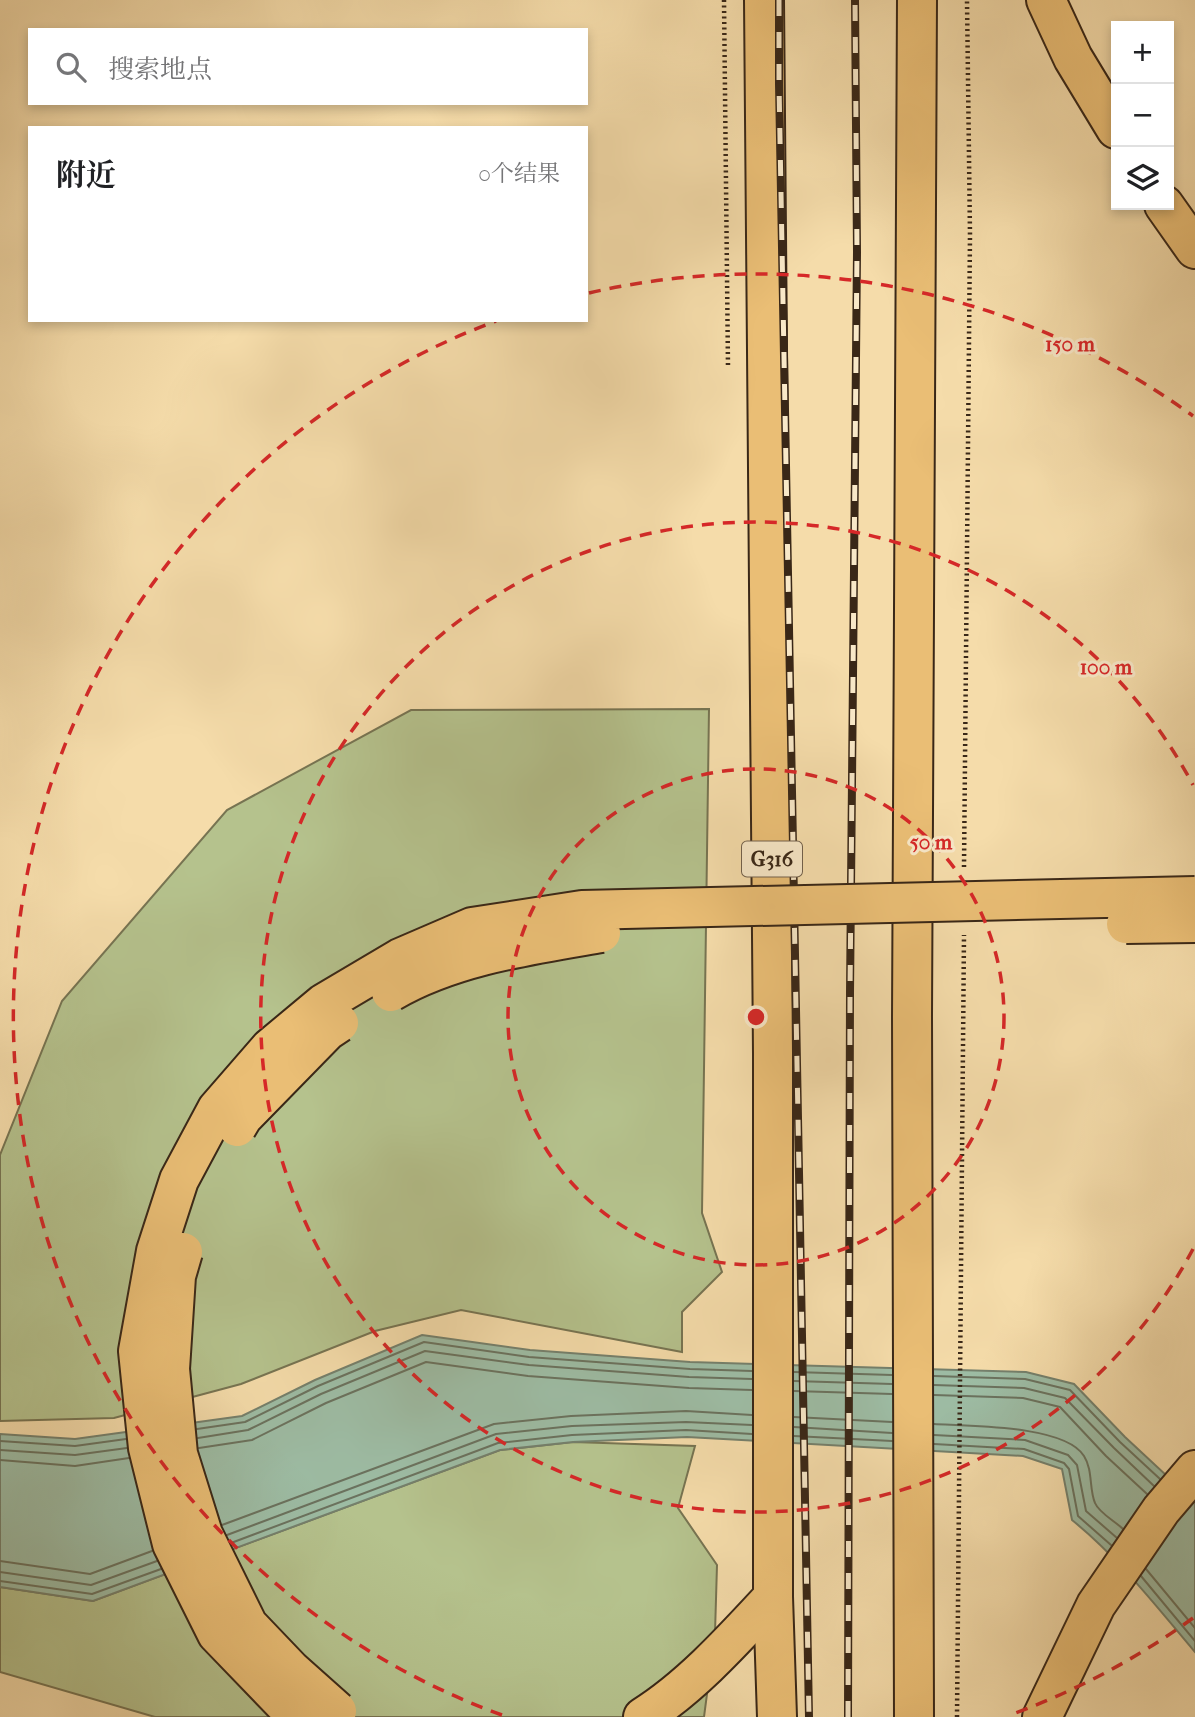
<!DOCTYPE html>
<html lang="zh">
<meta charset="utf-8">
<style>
:root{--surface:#fff;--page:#f6f6f6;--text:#202124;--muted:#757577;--line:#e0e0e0}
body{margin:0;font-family:"IM FELL French Canon","Noto Serif SC",serif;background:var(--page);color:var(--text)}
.controls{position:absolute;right:21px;top:21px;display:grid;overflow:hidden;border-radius:0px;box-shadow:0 4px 10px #0003}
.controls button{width:63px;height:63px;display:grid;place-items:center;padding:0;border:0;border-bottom:2px solid var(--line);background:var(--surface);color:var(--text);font:35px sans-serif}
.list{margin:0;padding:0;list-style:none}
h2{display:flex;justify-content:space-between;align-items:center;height:91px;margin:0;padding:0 28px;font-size:30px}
h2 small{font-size:23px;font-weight:400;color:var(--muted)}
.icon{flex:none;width:38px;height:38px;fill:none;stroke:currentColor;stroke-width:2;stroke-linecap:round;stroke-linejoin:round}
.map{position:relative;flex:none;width:1195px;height:1717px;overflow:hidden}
.search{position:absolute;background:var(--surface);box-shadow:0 4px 10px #0003;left:28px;top:28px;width:560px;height:77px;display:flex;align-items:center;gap:18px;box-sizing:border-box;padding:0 24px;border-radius:0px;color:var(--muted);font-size:26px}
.panel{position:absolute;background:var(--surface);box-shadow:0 4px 10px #0003;left:28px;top:126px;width:560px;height:196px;border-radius:0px}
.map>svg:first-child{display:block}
</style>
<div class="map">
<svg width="1195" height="1717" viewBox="0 0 1195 1717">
<rect width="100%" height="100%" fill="#f5dcaa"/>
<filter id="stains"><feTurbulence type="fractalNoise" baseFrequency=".00286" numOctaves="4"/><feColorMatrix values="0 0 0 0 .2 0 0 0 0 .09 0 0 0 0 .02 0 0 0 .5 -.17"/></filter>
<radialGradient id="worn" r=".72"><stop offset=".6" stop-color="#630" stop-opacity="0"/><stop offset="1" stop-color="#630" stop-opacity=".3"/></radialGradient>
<path fill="#b5c28d" stroke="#777452" stroke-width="2" d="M709 709 702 1213 722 1272 682 1312V1352L461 1310 375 1331 241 1384 114 1418 0 1421V1155L62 1001 227 810 411 710Z
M573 1442 695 1446 678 1508 717 1565 715 1633 704 1717H155L0 1672V1587L93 1601 500 1450Z"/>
<path fill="#9dbca4" stroke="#75806c" stroke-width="2" d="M422 1335 530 1350 690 1362 1026 1372 1074 1384 1125 1437 1195 1502V1652C1156 1606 1119 1558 1072 1520L1062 1469 1023 1456 687 1437 573 1442 500 1450 93 1601 0 1587V1434L75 1439 242 1416 315 1380Z"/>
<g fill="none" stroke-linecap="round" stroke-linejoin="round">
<path stroke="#6b725e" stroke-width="2" d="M794 1372 892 1375
M934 1376 1025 1379 1070 1390 1120 1442 1160 1479
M794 1381 892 1384
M934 1385 1024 1388 1065 1398 1114 1448 1154 1486
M794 1391 892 1394
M934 1395 1023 1398 1060 1407 1106 1456 1147 1494
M794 1417 892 1422
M934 1424C968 1426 1065 1425 1084 1456 1093 1470 1089 1489 1095 1503 1099 1513 1115 1521 1123 1529
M794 1427 892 1433
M197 1429 245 1422 318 1386 424 1342 529 1357 690 1369 752 1371
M934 1435 1025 1440 1068 1455 1077 1465 1086 1511 1117 1538
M794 1436 892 1441
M198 1438 248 1430 321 1394 425 1351 529 1365 689 1377 752 1379
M0 1441 75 1446 126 1439
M934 1444 1024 1449 1064 1463 1069 1469 1078 1516 1111 1545
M199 1448 252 1440 326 1403 426 1362 528 1376 689 1388 752 1390
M0 1450 75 1455 127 1448
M0 1460 75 1466 129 1458
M222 1525 494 1424 571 1416 686 1411 752 1415
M227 1535 496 1434 572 1426 686 1422 752 1425
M231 1543 498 1443 572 1435 686 1430 752 1434
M0 1561 90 1574 152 1551
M1146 1569 1195 1628
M0 1572 91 1585 157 1561
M1141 1576 1195 1641
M0 1581 92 1594 161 1569"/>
<g stroke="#392717" stroke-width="42">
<path id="trunk" d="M764 0 773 1053V1597L777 1717
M914 1717 912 1017 917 0"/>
</g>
<g stroke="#392717" stroke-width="42">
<path id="motorway" d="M1046 0 1073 58 1116 129
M1164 205 1195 249
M643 1717C691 1687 734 1639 773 1597
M1042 1717 1096 1605 1161 1510 1195 1470"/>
</g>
<path stroke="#392717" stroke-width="4.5" stroke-dasharray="2 3.5" stroke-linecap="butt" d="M724 0 728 367
M964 867 970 235 967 0
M957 1717 964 935"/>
<use href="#trunk" stroke="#eabe75" stroke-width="38"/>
<use href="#motorway" stroke="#eabe75" stroke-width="38"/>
<g stroke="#392717" stroke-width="8">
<path id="rail" d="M779 0V84L809 1717
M848 1717 850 993 857 252 855 0"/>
</g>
<use href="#rail" stroke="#f8e8c8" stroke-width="5" stroke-dasharray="16" stroke-linecap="butt"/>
<g stroke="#392717" stroke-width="42" stroke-linecap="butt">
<path id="motorway-bridge" d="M1126 924 1195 923
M391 992C452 956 531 945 601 933
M237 1127 243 1117 327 1031 339 1023
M183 1252 176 1276 170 1369 178 1454 203 1534 248 1625 291 1670 337 1711
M297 1717 217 1634 172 1544 148 1448 138 1351 156 1251 179 1180 217 1109 270 1048 324 1003 400 958 472 927 582 910 1195 896"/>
</g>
<use href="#motorway-bridge" stroke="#eabe75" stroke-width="38"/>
</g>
<g fill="none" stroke="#d62828" stroke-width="3.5" stroke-dasharray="12 9">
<circle cx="756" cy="1017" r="248"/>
<path d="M1193 1249A495 495 0 1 1 1193 785"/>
<path d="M1193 1618A743 743 0 0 1 1010 1715M502 1715A743 743 0 0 1 496 321M589 293A743 743 0 0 1 1193 416"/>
</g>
<g text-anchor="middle" stroke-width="6" stroke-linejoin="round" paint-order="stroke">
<rect fill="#f8e8c8" stroke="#72614c" stroke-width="2" x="742" y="841.5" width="60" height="35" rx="5"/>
<g font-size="21" font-weight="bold" fill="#392717">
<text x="772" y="866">G316</text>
</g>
</g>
<circle cx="756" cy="1017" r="10" fill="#d62828" stroke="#f8e8c8" stroke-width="3.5"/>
<g font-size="21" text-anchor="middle" font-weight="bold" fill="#d62828" stroke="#f8e8c8" stroke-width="6" stroke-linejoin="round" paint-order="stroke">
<text x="1070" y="351">150 m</text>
<text x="1106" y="674">100 m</text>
<text x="931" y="849">50 m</text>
</g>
<rect width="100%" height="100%" filter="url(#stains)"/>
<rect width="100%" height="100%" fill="url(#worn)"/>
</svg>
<div class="controls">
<button>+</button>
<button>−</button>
<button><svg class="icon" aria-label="layers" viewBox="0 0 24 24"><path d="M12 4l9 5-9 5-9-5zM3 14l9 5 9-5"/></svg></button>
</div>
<div class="search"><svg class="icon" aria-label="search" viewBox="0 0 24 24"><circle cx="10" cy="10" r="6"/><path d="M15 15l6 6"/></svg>搜索地点</div>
<section class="panel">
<h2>附近<small>0个结果</small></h2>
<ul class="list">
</ul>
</section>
</div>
